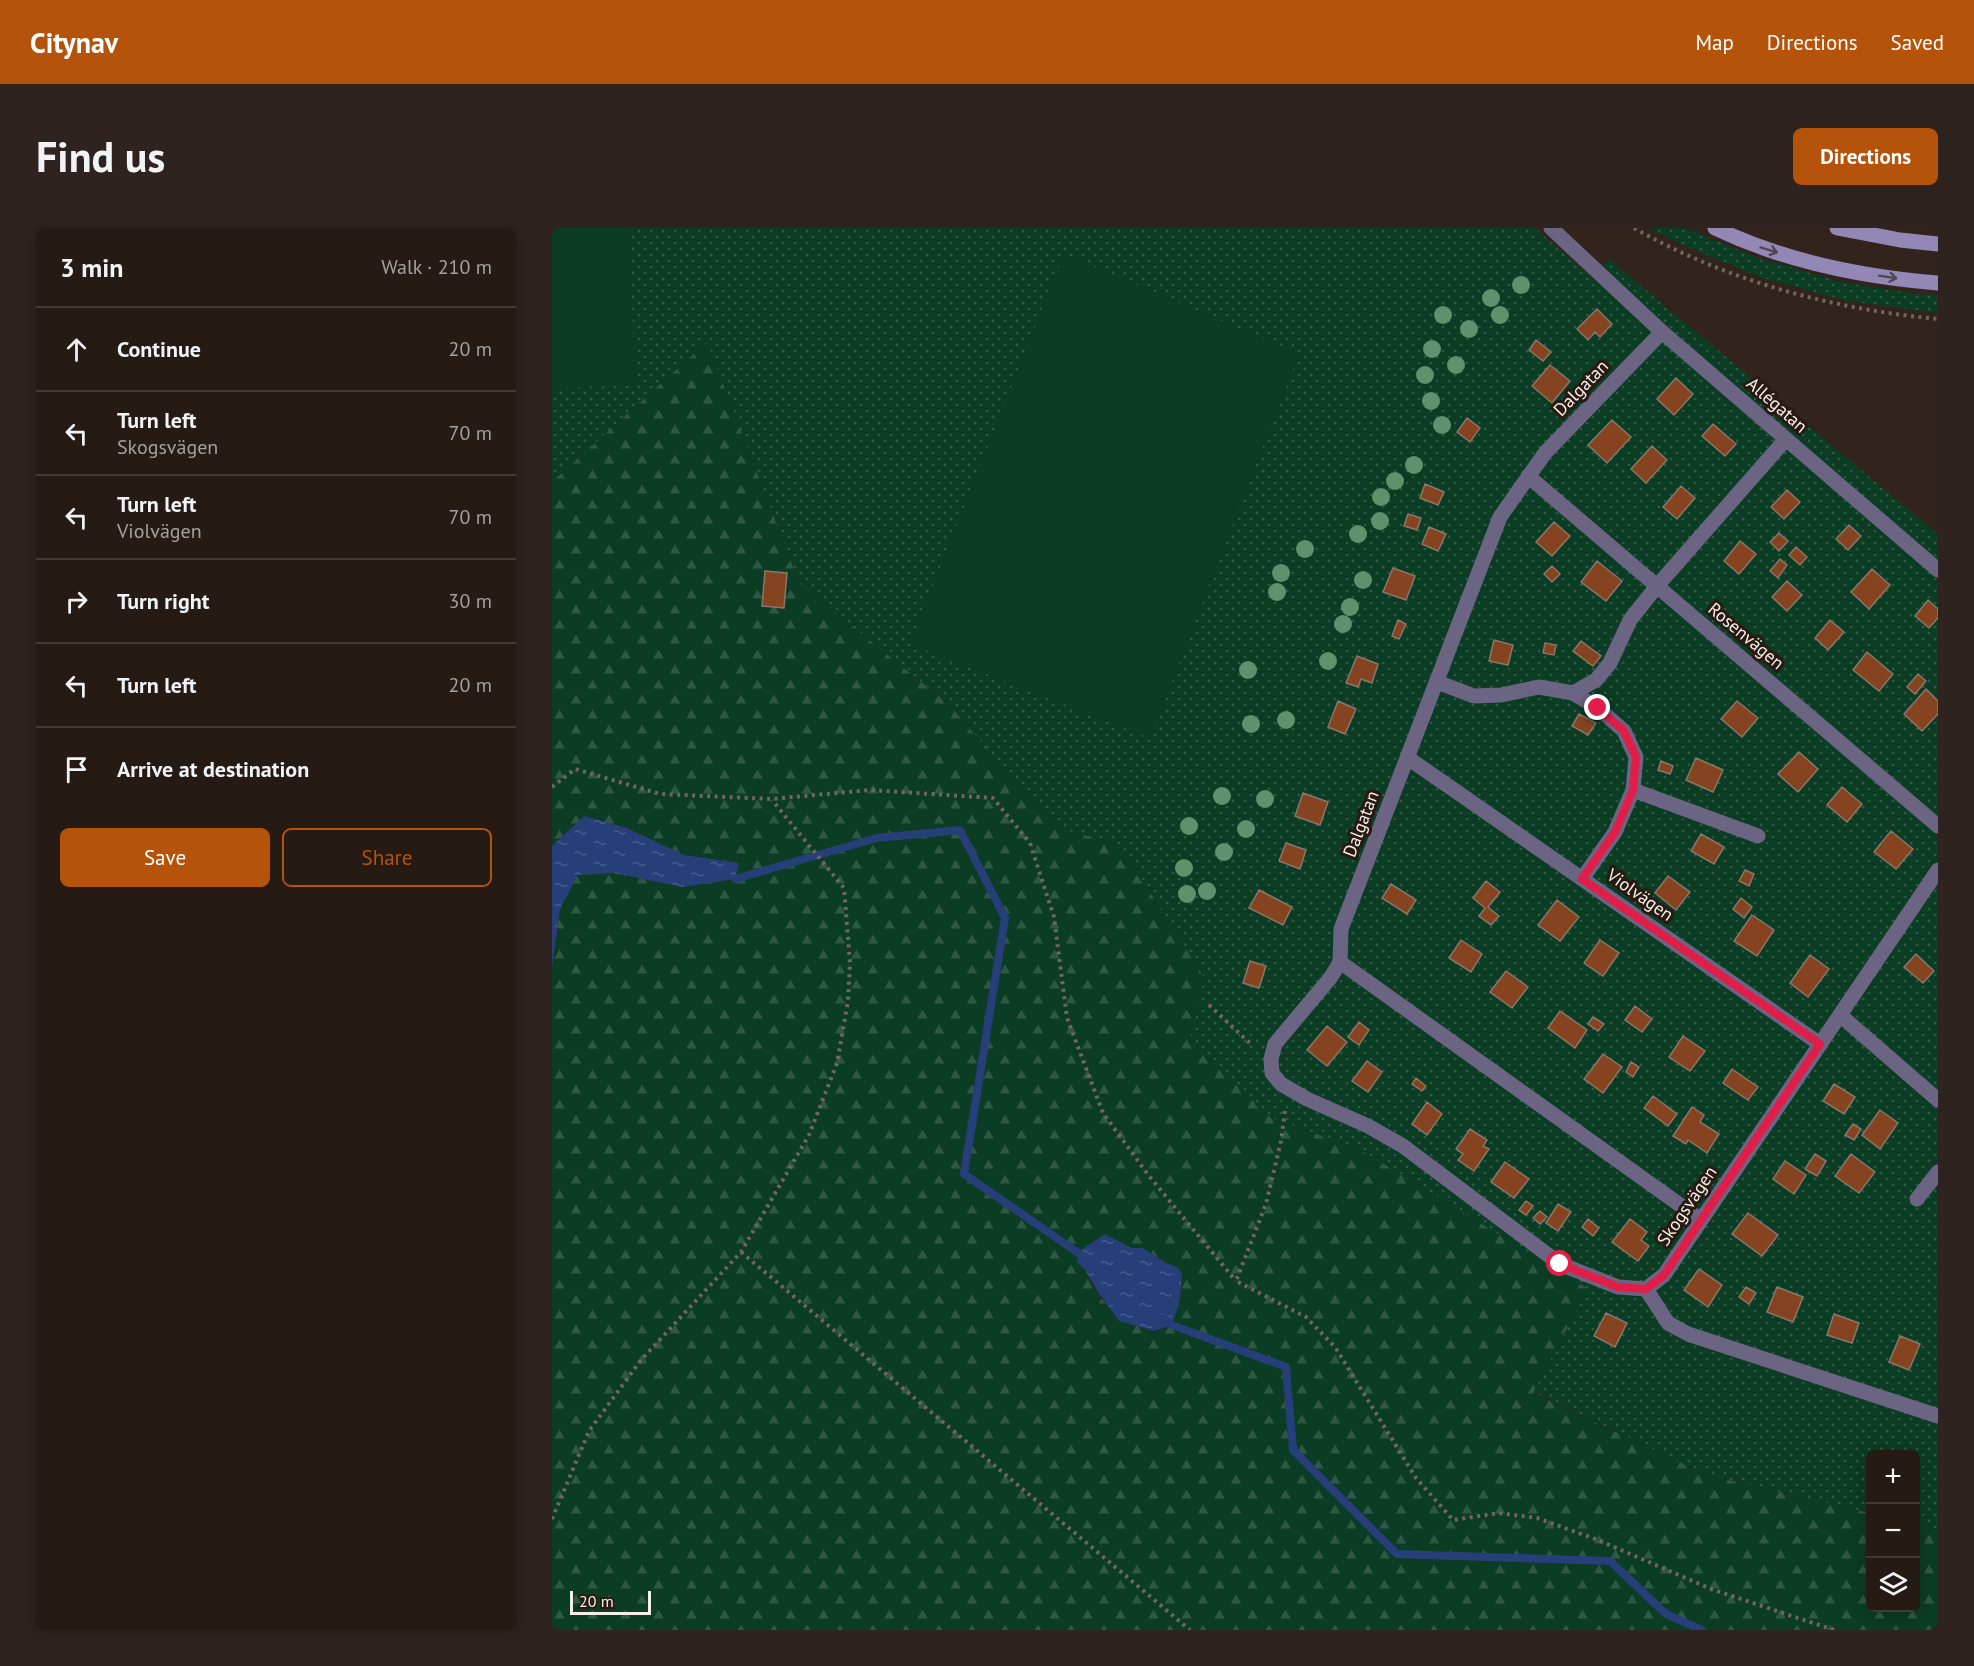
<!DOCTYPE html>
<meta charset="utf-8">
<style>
:root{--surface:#261a15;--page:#2e231e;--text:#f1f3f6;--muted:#a4a1a0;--line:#423834;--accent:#b45309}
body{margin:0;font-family:"PT Sans",sans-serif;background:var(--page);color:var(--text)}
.controls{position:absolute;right:18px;bottom:18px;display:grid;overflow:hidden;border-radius:9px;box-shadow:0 3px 15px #0003}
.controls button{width:54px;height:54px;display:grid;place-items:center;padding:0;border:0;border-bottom:2px solid var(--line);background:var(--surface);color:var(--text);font:30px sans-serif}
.scale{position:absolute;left:18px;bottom:15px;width:81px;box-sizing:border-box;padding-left:6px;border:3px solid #f8eee9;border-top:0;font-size:16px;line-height:21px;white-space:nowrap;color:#f8eee9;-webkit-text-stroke:4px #281a13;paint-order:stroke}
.stop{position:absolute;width:18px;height:18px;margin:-14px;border:4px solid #e11d48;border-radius:50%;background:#fff}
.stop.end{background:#e11d48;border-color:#fff;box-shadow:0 2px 6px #0008}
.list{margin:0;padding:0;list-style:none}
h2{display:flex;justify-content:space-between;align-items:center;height:78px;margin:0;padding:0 24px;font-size:26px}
h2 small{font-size:20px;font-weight:400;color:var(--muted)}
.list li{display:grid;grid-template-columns:39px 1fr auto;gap:18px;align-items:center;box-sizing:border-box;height:84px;padding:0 24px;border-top:2px solid var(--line)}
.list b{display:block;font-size:22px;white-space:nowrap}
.list p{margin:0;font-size:20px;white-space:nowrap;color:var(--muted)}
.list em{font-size:20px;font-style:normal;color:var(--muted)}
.actions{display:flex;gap:12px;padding:18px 24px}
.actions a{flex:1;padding:14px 0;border:2px solid var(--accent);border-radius:9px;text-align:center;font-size:21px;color:var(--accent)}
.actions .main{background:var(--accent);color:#fff}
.icon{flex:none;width:33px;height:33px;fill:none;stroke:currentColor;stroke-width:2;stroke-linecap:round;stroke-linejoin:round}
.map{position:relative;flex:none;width:1386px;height:1402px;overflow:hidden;border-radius:9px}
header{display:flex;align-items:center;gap:36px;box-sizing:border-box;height:84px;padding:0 30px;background:var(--accent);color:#fff}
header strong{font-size:28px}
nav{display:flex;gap:33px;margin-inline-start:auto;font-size:21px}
.intro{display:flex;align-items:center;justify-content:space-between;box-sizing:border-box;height:144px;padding:0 36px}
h1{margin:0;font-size:42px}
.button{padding:15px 27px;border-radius:9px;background:var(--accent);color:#fff;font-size:21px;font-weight:700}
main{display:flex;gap:36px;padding:0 36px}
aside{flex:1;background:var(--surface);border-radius:9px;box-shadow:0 3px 15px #0003}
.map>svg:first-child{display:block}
</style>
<header>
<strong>Citynav</strong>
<nav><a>Map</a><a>Directions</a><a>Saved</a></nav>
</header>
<div class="intro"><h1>Find us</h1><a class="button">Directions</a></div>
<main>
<aside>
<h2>3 min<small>Walk · 210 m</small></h2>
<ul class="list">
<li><svg class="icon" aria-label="ahead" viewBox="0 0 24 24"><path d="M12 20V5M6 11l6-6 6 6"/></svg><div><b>Continue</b></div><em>20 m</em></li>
<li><svg class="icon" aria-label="left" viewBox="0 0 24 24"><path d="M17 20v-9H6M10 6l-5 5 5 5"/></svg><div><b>Turn left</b><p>Skogsvägen</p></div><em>70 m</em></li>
<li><svg class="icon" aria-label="left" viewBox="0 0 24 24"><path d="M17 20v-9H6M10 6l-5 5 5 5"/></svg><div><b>Turn left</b><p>Violvägen</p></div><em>70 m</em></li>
<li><svg class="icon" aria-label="right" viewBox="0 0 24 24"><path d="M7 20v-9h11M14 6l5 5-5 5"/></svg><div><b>Turn right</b></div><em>30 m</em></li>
<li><svg class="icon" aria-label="left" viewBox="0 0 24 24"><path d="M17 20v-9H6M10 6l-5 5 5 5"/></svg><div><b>Turn left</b></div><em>20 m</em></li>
<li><svg class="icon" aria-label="arrive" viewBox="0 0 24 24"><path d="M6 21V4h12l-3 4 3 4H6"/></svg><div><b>Arrive at destination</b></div></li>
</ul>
<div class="actions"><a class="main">Save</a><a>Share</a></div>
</aside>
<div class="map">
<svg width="1386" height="1402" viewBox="0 0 1386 1402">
<defs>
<pattern id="grass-dots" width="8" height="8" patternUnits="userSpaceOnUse" patternTransform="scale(1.5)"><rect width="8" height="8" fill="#0b3c24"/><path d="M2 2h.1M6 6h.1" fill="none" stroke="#2f5844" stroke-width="1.8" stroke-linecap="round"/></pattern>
<pattern id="forest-firs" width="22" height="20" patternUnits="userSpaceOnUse" patternTransform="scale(1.5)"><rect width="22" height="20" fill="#0b3c24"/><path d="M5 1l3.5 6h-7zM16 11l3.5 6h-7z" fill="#2f5844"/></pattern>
<pattern id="water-ripples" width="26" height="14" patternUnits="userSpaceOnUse" patternTransform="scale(1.5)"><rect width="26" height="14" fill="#273f79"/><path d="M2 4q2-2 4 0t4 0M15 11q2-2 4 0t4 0" fill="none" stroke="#475b8c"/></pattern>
</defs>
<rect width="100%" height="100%" fill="#32231c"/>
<path fill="url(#grass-dots)" d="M0 0H983L1040 50 1057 31 1386 306V1301L1364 1296V1226H1318V1285L1155 1247 981 1164 807 921 719 890 638 810 652 749 568 617 506 600 395 475 247 355 155 114 0 254Z
M1097 0H1133L1207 30 1289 54 1367 66 1386 67V85L1295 73 1208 49 1133 18Z"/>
<path fill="url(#forest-firs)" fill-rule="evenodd" d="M155 114 247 355 395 475 506 600 568 617 652 749 638 810 719 890 807 921 1036 1061 981 1165 1155 1247 1318 1285V1380H1364V1296L1386 1301V1402H0V739L8 681 26 647 61 645 131 659 187 636 132 627 75 600 32 588 0 618V254ZM553 1006 580 1020H591L614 1035 624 1039 630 1057 620 1097 567 1093C554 1076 524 1042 535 1020 538 1013 547 1009 553 1006Z"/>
<path fill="#0b3c24" d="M0 0H76L84 157 0 160Z
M512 26 747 126 598 510 358 416Z"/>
<path fill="url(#water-ripples)" d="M32 588 75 600 132 627 187 635 183 651 131 659 61 645 26 647 8 681 0 739V618Z
M553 1006 580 1020H591L614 1035 625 1039 630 1046 628 1072 620 1097 602 1103 567 1093 546 1064 532 1040 525 1034 526 1024Z"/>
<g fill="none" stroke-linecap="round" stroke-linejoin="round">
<path stroke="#273f79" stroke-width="8" d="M183 651 325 610 408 602 453 690 412 946 535 1031
M611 1090 620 1097 734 1139 741 1222 845 1326 1058 1333 1114 1386 1150 1402"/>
</g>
<path fill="#85441f" stroke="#89776e" stroke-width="1.5" d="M1045 81 1060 96 1048 109 1043 104 1036 112 1025 101Z
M984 112 999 124 991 133 977 122Z
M998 137 1018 153 1000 175 980 158Z
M1124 150 1141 166 1122 187 1105 171Z
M915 190 928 200 918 214 905 204Z
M1060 192 1079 209 1055 235 1036 217Z
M1161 196 1184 216 1173 228 1150 208Z
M1100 218 1115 232 1094 255 1079 241Z
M873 256 892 264 886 277 868 270Z
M1129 258 1143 270 1125 291 1111 279Z
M1235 262 1248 274 1232 291 1219 279Z
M856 286 869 290 865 302 852 298Z
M1002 294 1018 308 1000 328 984 314Z
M1297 297 1309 308 1296 322 1284 311Z
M877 299 894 306 886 323 870 316Z
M1227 305 1236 313 1227 323 1218 314Z
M1188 313 1204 326 1187 346 1172 333Z
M1244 319 1255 329 1248 337 1237 327Z
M1228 331 1235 337 1226 350 1218 343Z
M1045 333 1070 353 1054 373 1029 354Z
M1000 338 1008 346 1000 354 992 346Z
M841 340 863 348 854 372 831 364Z
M1320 341 1338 357 1317 381 1299 364Z
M213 343 235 345 232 380 210 378Z
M1235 353 1250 367 1235 383 1220 369Z
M1376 372 1386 381V390L1377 400 1363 388Z
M846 392 854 396 847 411 840 408Z
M1278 392 1292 404 1276 422 1263 410Z
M942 412 961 417 956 437 937 433Z
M1029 413 1049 428 1041 438 1021 423Z
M993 415 1004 417 1002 427 991 425Z
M1315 424 1341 446 1327 463 1301 442Z
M805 428 826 436 820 455 809 451 806 459 794 455Z
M1366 446 1374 453 1363 466 1355 459Z
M1374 461 1386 473V486L1370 503 1352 486Z
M786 473 804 481 793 506 776 499Z
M1185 473 1206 490 1190 509 1169 491Z
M1027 486 1044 495 1036 507 1020 498Z
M1247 524 1266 541 1246 564 1226 546Z
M1144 530 1171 542 1161 564 1134 552Z
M1109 533 1121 538 1118 546 1106 542Z
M1290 559 1310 576 1295 594 1275 577Z
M751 565 776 574 768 597 743 588Z
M1339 603 1361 621 1344 641 1322 624Z
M1149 606 1172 619 1162 636 1139 623Z
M734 615 754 622 748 641 727 633Z
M1193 642 1202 646 1197 658 1187 653Z
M1116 648 1138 664 1124 682 1103 665Z
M934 653 948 664 936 679 947 688 939 697 927 688 933 680 921 670Z
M839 656 864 672 855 686 830 670Z
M707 662 740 679 731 697 697 680Z
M1189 670 1200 679 1192 690 1181 681Z
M1005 672 1027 689 1008 713 986 697Z
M1200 687 1222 702 1205 728 1182 713Z
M909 712 930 726 919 744 897 730Z
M1048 712 1067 725 1051 748 1032 735Z
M1364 726 1382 743 1371 755 1352 739Z
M1258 727 1277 741 1256 769 1238 755Z
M698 733 714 738 707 760 691 755Z
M954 743 976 759 960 780 938 764Z
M1083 778 1100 791 1090 804 1073 792Z
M1008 783 1035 802 1023 820 996 800Z
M1041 789 1052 796 1046 803 1036 796Z
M807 794 817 802 807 817 796 809Z
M775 798 795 814 775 838 755 822Z
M1131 808 1153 823 1138 843 1117 829Z
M1051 826 1070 839 1051 865 1032 851Z
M815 833 830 844 816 864 800 853Z
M1079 834 1087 839 1081 849 1074 844Z
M1180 841 1206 859 1196 872 1171 855Z
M864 850 874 858 870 863 860 856Z
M1282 856 1303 869 1292 886 1271 873Z
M1101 868 1125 886 1116 898 1092 880Z
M875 874 890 886 875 907 860 896Z
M1140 879 1152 887 1148 894 1167 906 1155 925 1136 912 1134 916 1121 908Z
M1328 882 1346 895 1328 921 1310 907Z
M1301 896 1309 901 1302 912 1293 907Z
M918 901 935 912 931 918 937 921 922 943 906 932 911 926 904 921Z
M1263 926 1274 933 1265 948 1253 941Z
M1299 926 1323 944 1307 965 1283 948Z
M1233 933 1254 947 1242 966 1221 951Z
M953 934 977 951 962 970 939 954Z
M974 973 981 978 974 987 967 982Z
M1006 976 1019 984 1006 1003 994 995Z
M988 983 995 989 988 996 981 990Z
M1196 985 1226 1007 1210 1028 1180 1006Z
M1036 991 1047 1000 1041 1008 1030 999Z
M1078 991 1095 1004 1089 1012 1097 1018 1086 1033 1060 1014Z
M1147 1041 1170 1057 1156 1079 1132 1062Z
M1194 1059 1204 1065 1197 1076 1187 1069Z
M1225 1059 1251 1069 1241 1094 1215 1084Z
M1054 1085 1075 1095 1063 1119 1042 1108Z
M1282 1086 1307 1095 1300 1115 1275 1107Z
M1348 1108 1368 1116 1357 1142 1337 1134Z"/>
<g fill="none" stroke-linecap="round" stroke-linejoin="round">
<path stroke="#73655f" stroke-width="4" stroke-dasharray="3 4.5" stroke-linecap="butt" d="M1082 0C1175 53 1280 81 1386 91
M0 559 23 541 108 566 219 571 318 562 441 570 478 615 502 689 515 790 551 885 597 948 684 1053
M657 777 701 818
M733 883 729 913 714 976 684 1053 754 1089 783 1119 864 1250 901 1292 947 1285 985 1290 1046 1312 1159 1361 1282 1402
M189 1024 638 1402
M0 1291 37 1203 89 1132 189 1024 257 907 285 835 296 773 298 735 292 660 220 572"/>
<path stroke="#6b6482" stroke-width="15" d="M976 248 1386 598
M885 454 922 468 949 467 987 459 1021 465 1046 480 1072 503 1084 529 1081 562 1063 604 1030 651
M1021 465 1044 452 1058 435 1078 392 1105 358 1234 211
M856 530 1268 816
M1081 562 1206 608
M788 734 1149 992
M1288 787 1386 872
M1365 971 1386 944
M1094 1061 1066 1059 1008 1036 851 918 816 898 755 871 729 856 720 845 719 831 723 816 779 749 788 734 789 701 948 289 993 225 1110 104
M1094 1061 1112 1047 1386 642
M1094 1061 1116 1095 1136 1106 1386 1188"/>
<path stroke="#6b6482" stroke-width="15" d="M999 0 1110 104 1386 342"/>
<path stroke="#9287b5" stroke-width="15" d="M1163 0C1232 33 1310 49 1386 55
M1285 0 1348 12 1386 16"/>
</g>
<g fill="#5e926d">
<circle cx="969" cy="57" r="9"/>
<circle cx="939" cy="70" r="9"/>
<circle cx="891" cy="87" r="9"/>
<circle cx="948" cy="87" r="9"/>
<circle cx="917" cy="101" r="9"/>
<circle cx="880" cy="121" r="9"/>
<circle cx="904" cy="137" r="9"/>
<circle cx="873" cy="147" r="9"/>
<circle cx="879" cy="173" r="9"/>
<circle cx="890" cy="197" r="9"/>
<circle cx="862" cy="237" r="9"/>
<circle cx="843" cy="253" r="9"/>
<circle cx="829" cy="269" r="9"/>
<circle cx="828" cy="293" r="9"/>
<circle cx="806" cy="306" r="9"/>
<circle cx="753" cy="321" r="9"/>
<circle cx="729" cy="345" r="9"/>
<circle cx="811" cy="352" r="9"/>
<circle cx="725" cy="364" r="9"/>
<circle cx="798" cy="379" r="9"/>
<circle cx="791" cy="396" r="9"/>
<circle cx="776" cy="433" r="9"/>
<circle cx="696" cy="442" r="9"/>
<circle cx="734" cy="492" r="9"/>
<circle cx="699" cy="496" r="9"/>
<circle cx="670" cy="568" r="9"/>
<circle cx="713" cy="571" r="9"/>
<circle cx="637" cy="598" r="9"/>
<circle cx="694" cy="601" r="9"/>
<circle cx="672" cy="624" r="9"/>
<circle cx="632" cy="640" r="9"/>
<circle cx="655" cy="663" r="9"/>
<circle cx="635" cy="666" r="9"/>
</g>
<defs><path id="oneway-shaft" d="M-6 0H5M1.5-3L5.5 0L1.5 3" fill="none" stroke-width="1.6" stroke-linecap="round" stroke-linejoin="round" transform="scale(1.5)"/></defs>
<g stroke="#524654">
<use href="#oneway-shaft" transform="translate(1217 22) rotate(17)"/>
<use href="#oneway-shaft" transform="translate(1336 49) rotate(9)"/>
</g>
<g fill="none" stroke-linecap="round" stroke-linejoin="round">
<path stroke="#e11d48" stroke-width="8" d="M1008 1036 1066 1059 1094 1061 1112 1047 1268 816 1030 651 1063 604 1081 562 1084 529 1072 503 1046 480"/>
</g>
<g text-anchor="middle" stroke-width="6" stroke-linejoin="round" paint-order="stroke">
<g font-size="18" fill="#f8eee9" stroke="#281a13">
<text transform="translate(1029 160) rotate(-46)" y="6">Dalgatan</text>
<text transform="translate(1225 177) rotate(41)" y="6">Allégatan</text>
<text transform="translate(1194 408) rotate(40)" y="6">Rosenvägen</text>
<text transform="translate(809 596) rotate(-69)" y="6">Dalgatan</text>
<text transform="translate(1088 667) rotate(35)" y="6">Violvägen</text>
<text transform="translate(1135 978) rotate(-56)" y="6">Skogsvägen</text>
</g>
</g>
</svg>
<div class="controls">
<button>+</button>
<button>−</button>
<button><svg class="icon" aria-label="layers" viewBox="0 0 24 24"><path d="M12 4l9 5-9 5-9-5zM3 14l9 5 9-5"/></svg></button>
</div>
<div class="scale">20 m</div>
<div class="stop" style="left:1008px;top:1036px"></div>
<div class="stop end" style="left:1046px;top:480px"></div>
</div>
</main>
